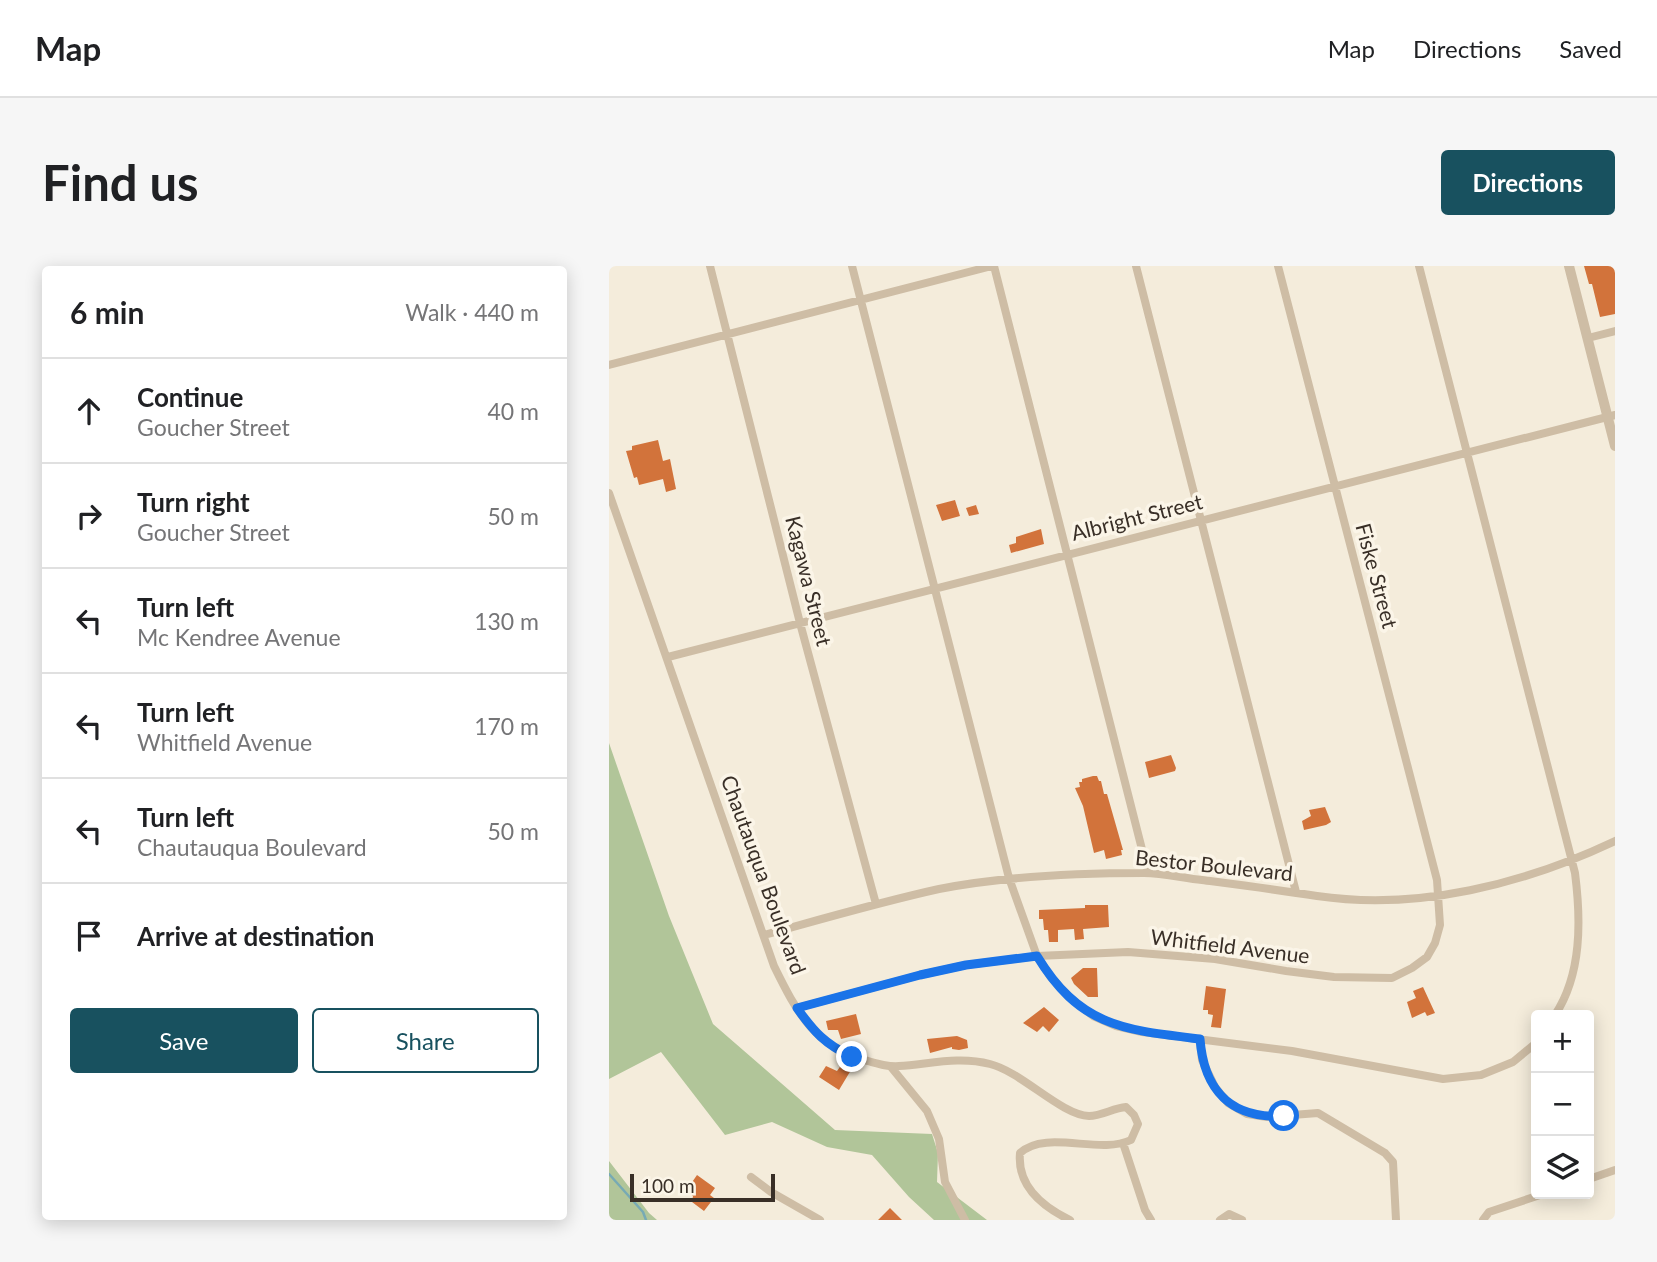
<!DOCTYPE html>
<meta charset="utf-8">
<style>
:root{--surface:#fff;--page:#f6f6f6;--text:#202124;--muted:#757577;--line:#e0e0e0;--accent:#18515f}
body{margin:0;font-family:Lato,sans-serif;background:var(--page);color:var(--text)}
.controls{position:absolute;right:21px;bottom:21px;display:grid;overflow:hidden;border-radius:7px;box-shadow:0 4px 18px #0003}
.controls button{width:63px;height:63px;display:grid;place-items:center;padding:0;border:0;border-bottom:2px solid var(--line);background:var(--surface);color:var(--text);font:35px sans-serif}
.scale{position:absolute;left:21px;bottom:18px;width:145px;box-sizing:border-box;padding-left:7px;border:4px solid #392f27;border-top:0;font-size:19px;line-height:24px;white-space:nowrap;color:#392f27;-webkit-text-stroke:5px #fbf5e8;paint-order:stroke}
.stop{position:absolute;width:21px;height:21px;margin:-16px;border:5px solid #1a73e8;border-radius:50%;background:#fff}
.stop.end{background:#1a73e8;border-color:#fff;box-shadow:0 2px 7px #0008}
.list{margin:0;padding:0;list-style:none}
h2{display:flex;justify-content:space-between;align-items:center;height:91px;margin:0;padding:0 28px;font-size:30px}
h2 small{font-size:23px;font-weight:400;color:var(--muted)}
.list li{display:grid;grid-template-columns:46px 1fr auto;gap:21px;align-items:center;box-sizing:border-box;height:105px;padding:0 28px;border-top:2px solid var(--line)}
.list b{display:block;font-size:26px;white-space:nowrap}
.list p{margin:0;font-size:23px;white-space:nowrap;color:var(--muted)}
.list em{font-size:23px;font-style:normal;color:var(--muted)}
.actions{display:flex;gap:14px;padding:21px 28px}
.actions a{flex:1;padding:16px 0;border:2px solid var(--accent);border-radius:7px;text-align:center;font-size:24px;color:var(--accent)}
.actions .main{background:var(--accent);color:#fff}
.icon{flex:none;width:38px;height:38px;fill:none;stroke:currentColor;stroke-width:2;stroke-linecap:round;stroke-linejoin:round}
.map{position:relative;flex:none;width:1006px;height:954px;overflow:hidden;border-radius:7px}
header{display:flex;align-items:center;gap:42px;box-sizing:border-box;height:98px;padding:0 35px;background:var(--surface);border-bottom:2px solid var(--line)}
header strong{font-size:33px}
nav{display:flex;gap:38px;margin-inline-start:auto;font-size:24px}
.intro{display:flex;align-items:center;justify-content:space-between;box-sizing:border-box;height:168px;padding:0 42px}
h1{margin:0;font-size:49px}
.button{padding:18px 32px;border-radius:7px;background:var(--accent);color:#fff;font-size:24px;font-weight:700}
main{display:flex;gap:42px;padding:0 42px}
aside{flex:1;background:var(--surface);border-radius:7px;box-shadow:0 4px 18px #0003}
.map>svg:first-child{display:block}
</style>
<header>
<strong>Map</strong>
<nav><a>Map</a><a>Directions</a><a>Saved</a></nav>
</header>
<div class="intro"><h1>Find us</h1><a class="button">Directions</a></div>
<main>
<aside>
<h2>6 min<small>Walk · 440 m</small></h2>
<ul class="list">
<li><svg class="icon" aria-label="ahead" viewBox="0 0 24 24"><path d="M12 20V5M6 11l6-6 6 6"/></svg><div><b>Continue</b><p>Goucher Street</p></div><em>40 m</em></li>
<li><svg class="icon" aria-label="right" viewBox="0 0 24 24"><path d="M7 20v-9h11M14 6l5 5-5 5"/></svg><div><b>Turn right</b><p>Goucher Street</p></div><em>50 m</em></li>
<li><svg class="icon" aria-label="left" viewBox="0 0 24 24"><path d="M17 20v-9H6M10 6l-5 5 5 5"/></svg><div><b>Turn left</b><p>Mc Kendree Avenue</p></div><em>130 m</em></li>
<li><svg class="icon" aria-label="left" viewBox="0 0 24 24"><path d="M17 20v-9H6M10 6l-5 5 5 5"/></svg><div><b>Turn left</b><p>Whitfield Avenue</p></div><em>170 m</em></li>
<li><svg class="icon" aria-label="left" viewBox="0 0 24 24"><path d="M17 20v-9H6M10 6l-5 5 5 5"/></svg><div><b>Turn left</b><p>Chautauqua Boulevard</p></div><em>50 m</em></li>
<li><svg class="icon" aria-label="arrive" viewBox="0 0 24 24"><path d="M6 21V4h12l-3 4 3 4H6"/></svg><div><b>Arrive at destination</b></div></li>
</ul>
<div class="actions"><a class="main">Save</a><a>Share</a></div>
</aside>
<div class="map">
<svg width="1006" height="954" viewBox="0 0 1006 954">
<rect width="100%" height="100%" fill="#f4ecdb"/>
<path fill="#b1c599" d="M0 477 60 650 104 758 226 864 323 868 329 887 328 916 378 954H325L300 931 263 889 218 881 163 856 116 869 52 786 0 813Z
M0 895 40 947 48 954H0Z"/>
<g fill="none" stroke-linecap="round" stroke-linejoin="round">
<path stroke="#77aab4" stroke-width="2.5" d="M0 908 34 946 37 954"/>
</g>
<path fill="#d2733b" d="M975 0H1006V48L991 51 983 18H980Z
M49 174 54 195 61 193 67 223 57 226 54 213 30 219 28 211 25 212 17 185 23 184V180Z
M346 234 351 250 333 255 327 239Z
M367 239 370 248 360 250 357 242Z
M432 263 435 278 402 287 400 279 407 277V271Z
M562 489 567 502 566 505 540 512 536 496Z
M484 510H488L490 515H492L495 528H498L514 584H512L513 589 497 593 495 584 485 587 474 540 466 522 471 521 470 516H473V513Z
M716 541 722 556 717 559 695 564 693 555 702 550 700 544Z
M476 639H499L500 661 474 663 475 673 466 674 465 663 449 664V676H440L439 664H435L434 653H430V644L476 642Z
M474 702H488L489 731H479L465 718 462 712Z
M597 720 617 723 612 762 602 761 604 749 599 748V744H594Z
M814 721 826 747 818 750 816 746 803 752 798 736 807 732 804 725Z
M435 741 450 754 440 766 434 760 428 766 414 757Z
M247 748 252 768 232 773 229 764H219L217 755Z
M348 770 358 774 359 782 350 784 343 783V781L321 787 318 773Z
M233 798 242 804 230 824 210 811 217 800 228 805Z
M88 909 106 922 101 929 105 932 95 945 83 936 84 930 77 925Z
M281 942 293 954H269Z"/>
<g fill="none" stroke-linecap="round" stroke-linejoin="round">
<path stroke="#cebda5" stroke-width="8" d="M101 0 191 357 267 638
M243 0 400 612 428 690 441 710 459 730 484 750 507 760 533 766 683 785 834 813 872 809 904 796 927 777
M385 0 539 607
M527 0 687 626
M810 0 966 607C972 654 973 708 946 749
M979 72 1006 65
M0 99 383 0
M0 227 165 700C187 745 207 783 259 795 269 798 279 801 290 800 321 798 350 790 381 798 413 806 452 849 480 850 493 850 504 842 517 841L525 849 529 858 522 874C490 889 437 863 411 887 408 920 434 941 461 954
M59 391 1006 149
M155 669C213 653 271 636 330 623 397 610 467 607 535 607 554 607 574 612 593 614 631 619 670 624 708 630 810 645 915 618 1006 575
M188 742 311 709 357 699 428 690 519 686 606 693 677 705 725 711 783 712 803 702 818 691 826 677 831 659 828 614 669 0
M591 773 593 794 606 821 619 837 638 848 658 851 709 847 776 887 784 896 787 954
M282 801 318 845 330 873 336 916 356 954
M514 877 536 944 542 954
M142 911 162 926 211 954
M980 913 1006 904
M611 954 620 948 633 954
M874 954 880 946 934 928"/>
<path stroke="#cebda5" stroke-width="10" d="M960 0 1006 180"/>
</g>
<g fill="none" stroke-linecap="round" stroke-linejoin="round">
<path stroke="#1a73e8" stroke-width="9" d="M243 791C216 778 205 766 188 742L311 709 357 699 428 690C471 761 515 764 591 773 595 824 622 853 675 850"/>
</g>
<g text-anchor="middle" stroke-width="7" stroke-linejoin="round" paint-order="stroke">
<g font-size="21" fill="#392f27" stroke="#fbf5e8">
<text transform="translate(528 252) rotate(-14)" y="7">Albright Street</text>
<text transform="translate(767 310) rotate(75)" y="7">Fiske Street</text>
<text transform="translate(199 315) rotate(76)" y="7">Kagawa Street</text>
<text transform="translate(605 600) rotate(6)" y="7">Bestor Boulevard</text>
<text transform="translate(154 609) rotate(70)" y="7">Chautauqua Boulevard</text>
<text transform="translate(621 681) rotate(7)" y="7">Whitfield Avenue</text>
</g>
</g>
</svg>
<div class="controls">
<button>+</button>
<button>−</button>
<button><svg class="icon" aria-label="layers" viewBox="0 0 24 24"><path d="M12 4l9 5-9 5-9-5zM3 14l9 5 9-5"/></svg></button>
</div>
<div class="scale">100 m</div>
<div class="stop" style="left:675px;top:850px"></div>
<div class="stop end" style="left:243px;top:791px"></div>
</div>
</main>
